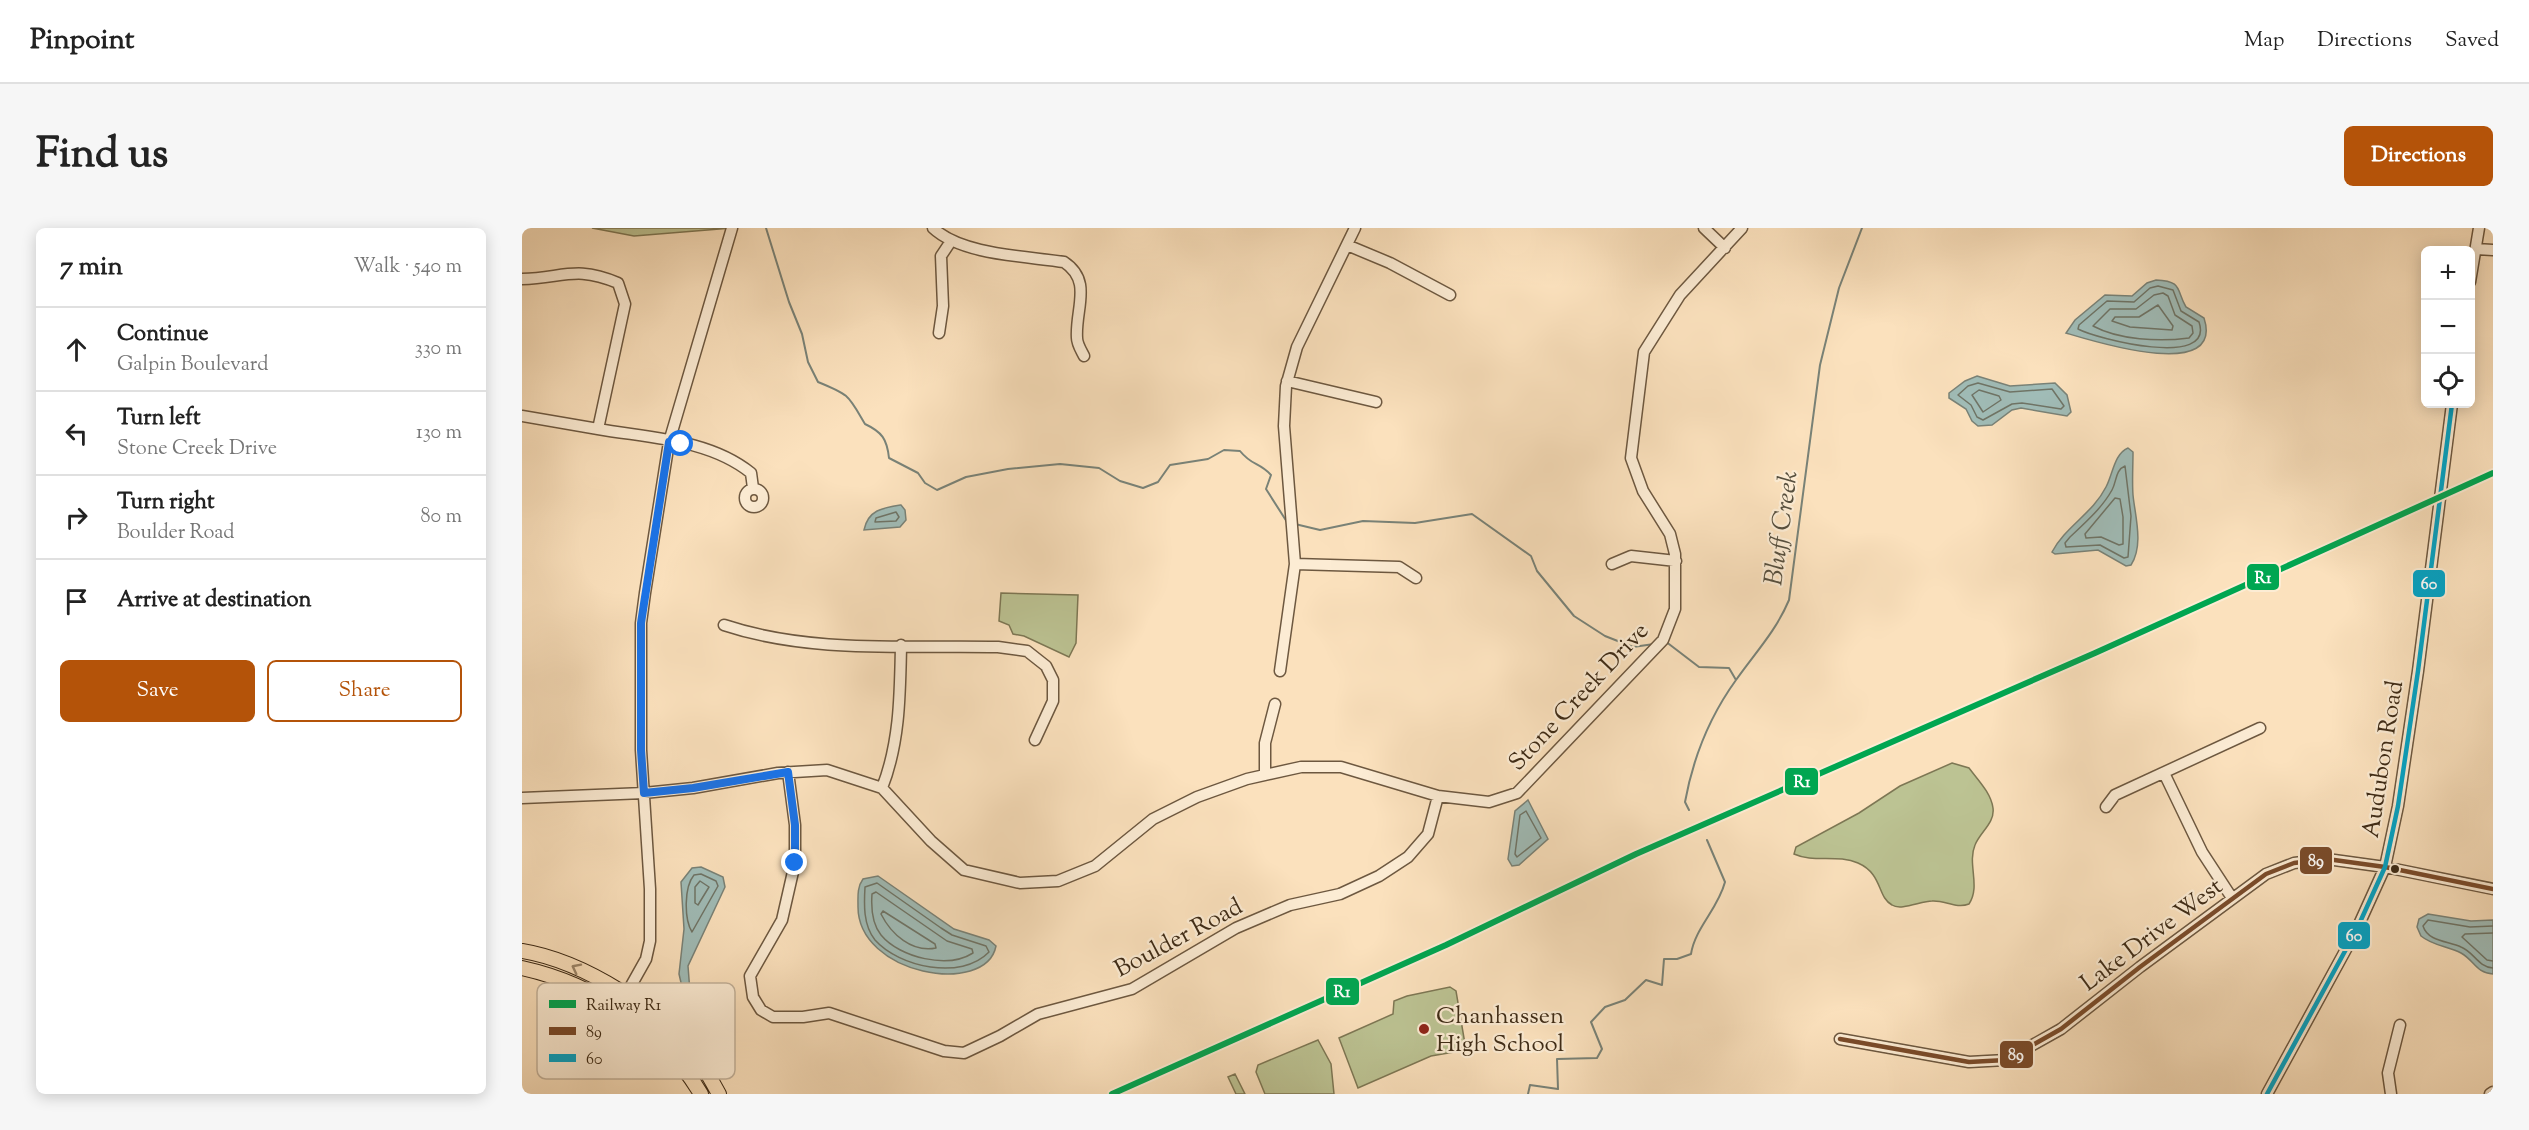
<!DOCTYPE html>
<meta charset="utf-8">
<style>
:root{--surface:#fff;--page:#f6f6f6;--text:#222;--muted:#767676;--line:#e0e0e0;--accent:#b45309}
body{margin:0;font-family:"Sorts Mill Goudy",serif;background:var(--page);color:var(--text)}
.controls{position:absolute;right:18px;top:18px;display:grid;overflow:hidden;border-radius:9px;box-shadow:0 3px 15px #0003}
.controls button{width:54px;height:54px;display:grid;place-items:center;padding:0;border:0;border-bottom:2px solid var(--line);background:var(--surface);color:var(--text);font:30px sans-serif}
.stop{position:absolute;width:18px;height:18px;margin:-14px;border:4px solid #1a73e8;border-radius:50%;background:#fff}
.stop.end{background:#1a73e8;border-color:#fff;box-shadow:0 2px 6px #0008}
.list{margin:0;padding:0;list-style:none}
h2{display:flex;justify-content:space-between;align-items:center;height:78px;margin:0;padding:0 24px;font-size:26px}
h2 small{font-size:20px;font-weight:400;color:var(--muted)}
.list li{display:grid;grid-template-columns:39px 1fr auto;gap:18px;align-items:center;box-sizing:border-box;height:84px;padding:0 24px;border-top:2px solid var(--line)}
.list b{display:block;font-size:22px;white-space:nowrap}
.list p{margin:0;font-size:20px;white-space:nowrap;color:var(--muted)}
.list em{font-size:20px;font-style:normal;color:var(--muted)}
.actions{display:flex;gap:12px;padding:18px 24px}
.actions a{flex:1;padding:14px 0;border:2px solid var(--accent);border-radius:9px;text-align:center;font-size:21px;color:var(--accent)}
.actions .main{background:var(--accent);color:#fff}
.icon{flex:none;width:33px;height:33px;fill:none;stroke:currentColor;stroke-width:2;stroke-linecap:round;stroke-linejoin:round}
.map{position:relative;flex:none;width:1971px;height:866px;overflow:hidden;border-radius:9px}
header{display:flex;align-items:center;gap:36px;box-sizing:border-box;height:84px;padding:0 30px;background:var(--surface);border-bottom:2px solid var(--line)}
header strong{font-size:28px}
nav{display:flex;gap:33px;margin-inline-start:auto;font-size:21px}
.intro{display:flex;align-items:center;justify-content:space-between;box-sizing:border-box;height:144px;padding:0 36px}
h1{margin:0;font-size:42px}
.button{padding:15px 27px;border-radius:9px;background:var(--accent);color:#fff;font-size:21px;font-weight:700}
main{display:flex;gap:36px;padding:0 36px}
aside{flex:1;background:var(--surface);border-radius:9px;box-shadow:0 3px 15px #0003}
.map>svg:first-child{display:block}
</style>
<header>
<strong>Pinpoint</strong>
<nav><a>Map</a><a>Directions</a><a>Saved</a></nav>
</header>
<div class="intro"><h1>Find us</h1><a class="button">Directions</a></div>
<main>
<aside>
<h2>7 min<small>Walk · 540 m</small></h2>
<ul class="list">
<li><svg class="icon" aria-label="ahead" viewBox="0 0 24 24"><path d="M12 20V5M6 11l6-6 6 6"/></svg><div><b>Continue</b><p>Galpin Boulevard</p></div><em>330 m</em></li>
<li><svg class="icon" aria-label="left" viewBox="0 0 24 24"><path d="M17 20v-9H6M10 6l-5 5 5 5"/></svg><div><b>Turn left</b><p>Stone Creek Drive</p></div><em>130 m</em></li>
<li><svg class="icon" aria-label="right" viewBox="0 0 24 24"><path d="M7 20v-9h11M14 6l5 5-5 5"/></svg><div><b>Turn right</b><p>Boulder Road</p></div><em>80 m</em></li>
<li><svg class="icon" aria-label="arrive" viewBox="0 0 24 24"><path d="M6 21V4h12l-3 4 3 4H6"/></svg><div><b>Arrive at destination</b></div></li>
</ul>
<div class="actions"><a class="main">Save</a><a>Share</a></div>
</aside>
<div class="map">
<svg width="1971" height="866" viewBox="0 0 1971 866">
<rect width="100%" height="100%" fill="#fbe1bd"/>
<filter id="stains"><feTurbulence type="fractalNoise" baseFrequency=".00333" numOctaves="4"/><feColorMatrix values="0 0 0 0 .2 0 0 0 0 .09 0 0 0 0 .02 0 0 0 .5 -.17"/></filter>
<radialGradient id="worn" r=".72"><stop offset=".6" stop-color="#630" stop-opacity="0"/><stop offset="1" stop-color="#630" stop-opacity=".3"/></radialGradient>
<path fill="#bcc393" stroke="#7d7754" stroke-width="1.5" d="M70 0H210L112 8Z
M479 365 556 367 554 415 547 429 502 408 491 406 487 397 477 393Z
M1430 535 1447 540C1456 552 1469 565 1471 580 1473 595 1458 604 1453 617 1445 636 1459 658 1447 676 1434 681 1423 672 1410 673 1399 673 1379 683 1370 677 1355 669 1361 646 1336 635 1316 626 1291 635 1272 626L1274 619 1337 585 1378 558Z
M928 759 934 763 943 816 932 824 909 828 836 860 817 810 871 786 872 773 885 768Z
M796 812 809 836 812 866H743L734 844 736 837Z
M713 846 723 866H714L706 849Z"/>
<path fill="#a0bcb7" stroke="#798277" stroke-width="1.5" d="M1634 52C1661 53 1654 62 1664 79L1682 90C1703 155 1571 113 1544 105L1553 92 1583 67 1610 68 1625 55Z
M1455 148 1488 158 1533 155 1545 167 1549 184 1545 188 1499 180 1490 182 1470 197 1456 198 1450 193 1444 181 1427 170V165L1443 153Z
M1606 220 1611 224C1611 238 1610 253 1611 267 1613 288 1622 317 1609 337L1604 338 1576 322 1533 326 1530 324C1543 299 1571 285 1584 259 1591 246 1592 226 1606 220Z
M379 277 383 282 384 292 378 299 342 302C346 282 360 280 379 277Z
M1006 572 1026 611 997 637 990 638 986 631 993 583Z
M179 639 201 649 203 659 166 738 168 764 160 759 157 746 162 701 159 654 170 640Z
M356 648 432 701 467 712 474 718C464 769 335 747 336 678 336 669 335 659 341 651Z
M1906 686 1949 693 1971 692V746C1954 745 1953 733 1939 725 1926 718 1911 718 1899 708L1895 699 1897 691Z"/>
<g fill="none" stroke-linecap="round" stroke-linejoin="round">
<path stroke="#6f7466" stroke-width="1.5" d="M1636 58 1651 62 1659 83 1677 94C1693 141 1575 111 1556 101L1557 97 1585 73 1612 74 1628 60Z
M1641 65 1646 68 1653 87 1670 98 1671 105 1667 110C1637 114 1597 112 1571 98L1588 81H1614L1632 67Z
M1636 77 1651 98 1650 102 1608 99 1590 93 1593 89H1617Z
M1456 155 1488 164 1530 161 1542 178 1539 181 1500 175 1490 176 1461 192 1455 189 1449 177 1436 167 1446 158Z
M1457 162 1477 168 1479 172 1461 184 1450 167Z
M1603 238 1609 288 1606 329 1602 330 1578 317 1544 319 1543 315 1548 309C1563 295 1580 280 1590 262 1595 253 1593 242 1603 238Z
M1593 270 1598 271 1601 289V316L1597 317 1579 309 1564 310 1563 306Z
M374 284 377 289 374 293 353 294 354 290Z
M1004 583 1019 610 995 629 993 626 998 587Z
M179 646 194 653 196 658 170 704C162 691 162 659 172 647Z
M178 653 187 659 176 677 173 675V659Z
M355 655 419 700 430 707 464 718 467 724C439 753 377 739 353 712 341 697 342 676 343 659Z
M354 664 425 713 450 721 451 725C426 741 378 730 359 707 350 696 349 680 350 666Z
M361 683 413 716 414 720C390 725 369 706 359 686Z
M1971 698 1948 699 1906 692 1901 698C1906 714 1927 713 1939 719 1952 724 1956 739 1971 740
M1971 705 1943 706 1940 709 1965 732 1971 733"/>
<path stroke="#798277" stroke-width="2" d="M244 0 267 74 280 106 286 134 296 154C328 167 326 167 343 196 360 204 365 211 367 230L396 245 403 255 415 262 444 249 486 241 538 236 577 240 598 253 621 260 636 254 648 237 686 231 702 222 718 223C730 238 737 234 749 247L744 261 765 294
M773 296 798 302 841 293 893 295 950 286 1009 328 1015 343 1052 388 1083 408 1111 419 1132 416
M1143 413 1177 439 1207 440 1214 452
M1167 582 1163 574C1171 530 1188 488 1214 452 1233 425 1254 403 1267 372L1298 137 1317 60 1340 0
M1006 866 1008 857 1036 861 1035 831 1075 830 1080 821 1069 794 1083 779 1103 772 1124 752 1140 757 1142 731H1155L1169 726C1173 700 1196 681 1203 654L1185 612"/>
<g stroke="#6d5840" stroke-width="13">
<path id="minor" d="M411 0C440 27 503 28 542 34 571 53 553 81 555 110 555 116 559 122 562 128
M1182 0 1203 20
M825 17 868 35 928 67
M1954 21 1971 22
M0 51C41 50 54 37 96 55L103 76 76 201 0 188
M1948 54 1957 0
M417 105 421 78 419 28 429 13
M765 153 854 174
M76 201C127 210 187 211 229 245L231 260
M223 270a9 9 0 1 1 18 0a9 9 0 1 1-18 0Z
M773 336 877 339 894 350
M1090 336 1109 328 1154 333
M202 397C289 426 385 417 476 419L505 423 524 438 531 452V473L513 512
M758 443 773 336 762 198 764 158 775 119 833 0
M266 544 273 597V635L260 692 228 748 231 769 239 782 251 789H281L307 785 422 823 442 825 478 808 516 786 610 761 714 700 768 677 818 666 857 648 886 629 906 606 916 568
M1642 545 1680 624 1710 670
M743 547V515L753 476
M360 560C378 514 378 466 379 417
M0 570 122 565 171 560 256 545 305 542 360 560 409 613 442 642 498 655 536 653 573 638 631 591 675 569 725 551 779 539H819L916 568 967 574 995 565 1141 412 1153 381V326L1148 306 1121 263 1109 230 1122 124 1158 67 1220 0
M1584 579 1593 567 1738 500
M101 772 124 731 128 713V661L119 522V395L123 365 147 214 210 0
M1318 811 1447 834 1484 832 1539 801 1618 739 1744 646 1772 635 1805 631 1863 639 1971 661
M1745 866 1834 703 1863 639 1876 578 1896 443 1930 176
M1869 866 1866 845 1878 797
M1968 866 1971 864"/>
</g>
<g stroke="#3e2b16" stroke-width="16">
<path id="major" d="M0 723C61 733 142 783 178 834 185 844 191 855 197 866
M0 740C73 756 140 801 179 866"/>
</g>
<use href="#minor" stroke="#fcecd4" stroke-width="10"/>
<use href="#major" stroke="#fbe1bd" stroke-width="14"/>
<g stroke="#fcecd4" stroke-width="9">
<path id="bus-1" d="M1318 811 1447 834 1484 832 1539 801 1618 739 1744 646 1772 635 1805 631 1863 639 1971 661"/>
</g>
<g stroke="#fcecd4" stroke-width="9">
<path id="bus-2" d="M1745 866 1834 703 1863 639 1876 578 1896 443 1930 176"/>
</g>
<use href="#bus-1" stroke="#7a4b2a" stroke-width="4.5"/>
<use href="#bus-2" stroke="#03a3c5" stroke-width="4.5"/>
<g stroke="#fcecd4" stroke-width="10">
<path id="rail-1" d="M590 866 924 717 1114 626 1573 425 1971 245"/>
</g>
<use href="#rail-1" stroke="#00a651" stroke-width="6"/>
</g>
<defs><path id="oneway-chevron" d="M-2-3.5L2.5 0L-2 3.5" fill="none" stroke-width="1.6" stroke-linecap="round" stroke-linejoin="round" transform="scale(1.5)"/></defs>
<use stroke="#9c866a" href="#oneway-chevron" transform="translate(54 740) rotate(-153)"/>
<g fill="none" stroke-linecap="round" stroke-linejoin="round">
<path stroke="#1a73e8" stroke-width="8" d="M159 216 147 214 119 395V522L122 565 171 560 266 544 273 597V635"/>
</g>
<circle fill="#3e2b16" stroke="#fcecd4" stroke-width="2" cx="1873" cy="641" r="5"/>
<circle fill="#8f2418" stroke="#fcecd4" stroke-width="2" cx="902" cy="801" r="6"/>
<g text-anchor="middle" stroke-width="4.5" stroke-linejoin="round" paint-order="stroke">
<g font-size="24" fill="#3e2b16" stroke="#fcecd4">
<text transform="translate(1056 468) rotate(-47)" y="8">Stone Creek Drive</text>
<text transform="translate(1860 531) rotate(-81)" y="8">Audubon Road</text>
<text transform="translate(1629 706) rotate(-37)" y="8">Lake Drive West</text>
<text transform="translate(656 709) rotate(-28)" y="8">Boulder Road</text>
</g>
<g font-size="24" fill="#3e2b16" stroke="#fcecd4" text-anchor="start">
<text x="914" y="795">Chanhassen<tspan x="914" dy="28">High School</tspan></text>
</g>
<g font-size="26" font-style="italic" fill="#564f3e" stroke="#fcecd4">
<text transform="translate(1258 300) rotate(-82)" y="9">Bluff Creek</text>
</g>
</g>
<rect x="15" y="755" width="198" height="96" rx="9" fill="#fcecd4" stroke="#c3b29b" stroke-width="1.5"/>
<rect x="27" y="772" width="27" height="8" fill="#00a651"/>
<rect x="27" y="799" width="27" height="8" fill="#7a4b2a"/>
<rect x="27" y="826" width="27" height="8" fill="#03a3c5"/>
<g font-size="16" fill="#3e2b16">
<text x="64" y="782">Railway R1</text>
<text x="64" y="809">89</text>
<text x="64" y="836">60</text>
</g>
<g stroke="#fcecd4" stroke-width="2">
<rect x="1724" y="335" width="34" height="28" rx="6" fill="#00a651"/>
<rect x="1890" y="341" width="34" height="29" rx="6" fill="#03a3c5"/>
<rect x="1262" y="539" width="35" height="29" rx="6" fill="#00a651"/>
<rect x="1777" y="618" width="34" height="29" rx="6" fill="#7a4b2a"/>
<rect x="1815" y="693" width="34" height="29" rx="6" fill="#03a3c5"/>
<rect x="803" y="749" width="35" height="29" rx="6" fill="#00a651"/>
<rect x="1477" y="812" width="35" height="29" rx="6" fill="#7a4b2a"/>
</g>
<g font-size="16" text-anchor="middle" font-weight="bold" fill="#fff">
<text x="1741" y="355">R1</text>
<text x="1907" y="361">60</text>
<text x="1280" y="559">R1</text>
<text x="1794" y="638">89</text>
<text x="1832" y="713">60</text>
<text x="820" y="769">R1</text>
<text x="1494" y="832">89</text>
</g>
<rect width="100%" height="100%" filter="url(#stains)"/>
<rect width="100%" height="100%" fill="url(#worn)"/>
</svg>
<div class="controls">
<button>+</button>
<button>−</button>
<button><svg class="icon" aria-label="locate" viewBox="0 0 24 24"><circle cx="12" cy="12" r="6"/><path d="M12 2v4M12 18v4M2 12h4M18 12h4"/></svg></button>
</div>
<div class="stop" style="left:159px;top:216px"></div>
<div class="stop end" style="left:273px;top:635px"></div>
</div>
</main>
